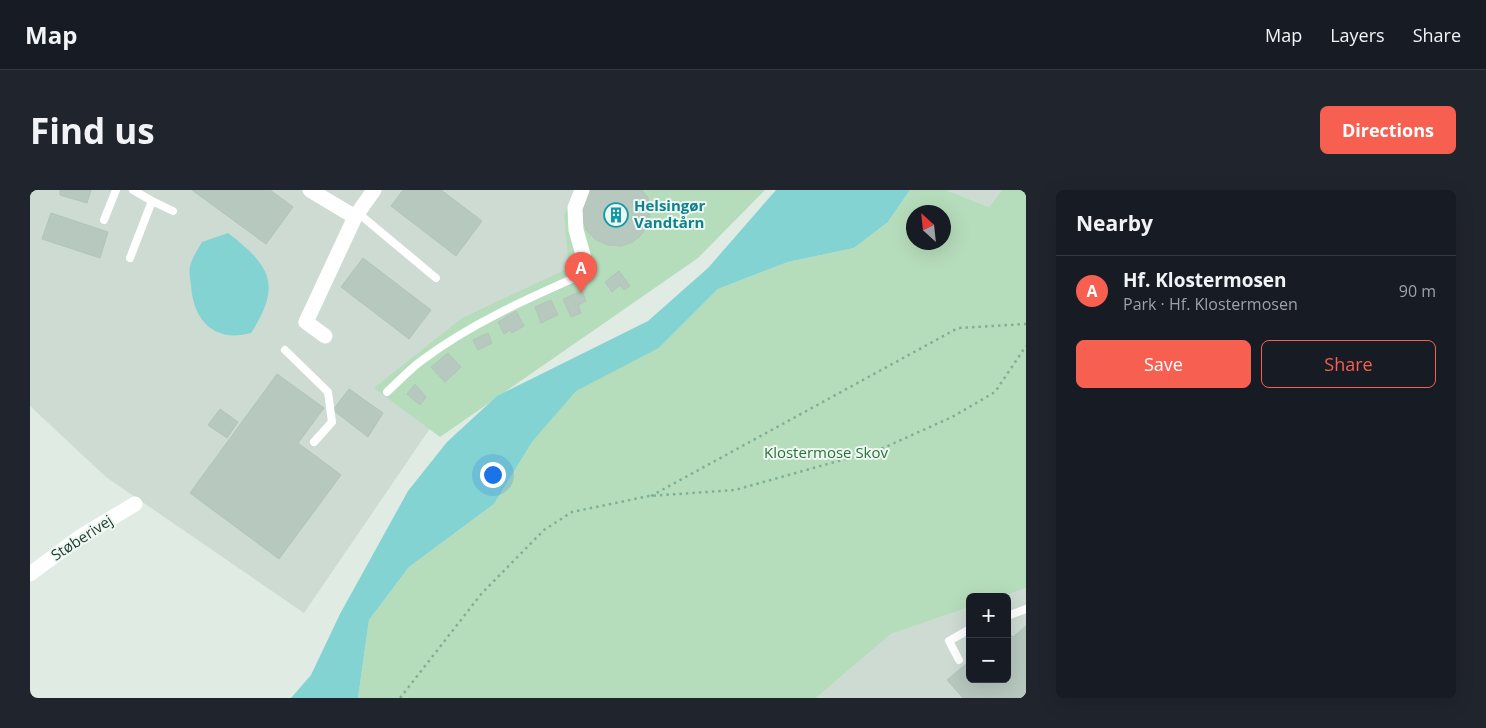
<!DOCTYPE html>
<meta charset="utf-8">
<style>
:root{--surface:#171b24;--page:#20242c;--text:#f1f3f6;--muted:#9ea1a6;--line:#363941;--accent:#f75f50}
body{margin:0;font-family:"Open Sans",sans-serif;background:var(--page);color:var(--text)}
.controls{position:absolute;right:15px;bottom:15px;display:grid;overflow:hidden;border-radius:8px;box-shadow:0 5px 20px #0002}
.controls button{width:45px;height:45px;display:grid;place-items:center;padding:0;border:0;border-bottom:1px solid var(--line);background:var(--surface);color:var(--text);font:25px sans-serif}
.compass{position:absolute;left:876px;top:15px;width:45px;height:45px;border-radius:50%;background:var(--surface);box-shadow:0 5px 20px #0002;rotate:333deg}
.you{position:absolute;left:462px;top:284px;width:18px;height:18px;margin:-12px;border:4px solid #fff;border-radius:50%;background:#1a73e8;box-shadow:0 0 0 8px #1a73e833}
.badge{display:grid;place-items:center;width:32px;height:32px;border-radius:50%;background:var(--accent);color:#fff;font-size:16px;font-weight:700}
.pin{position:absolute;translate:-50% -41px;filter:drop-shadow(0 1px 2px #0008)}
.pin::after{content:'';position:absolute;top:26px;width:18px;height:15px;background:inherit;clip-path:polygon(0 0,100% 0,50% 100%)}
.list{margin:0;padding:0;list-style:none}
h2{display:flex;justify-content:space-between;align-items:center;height:65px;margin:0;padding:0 20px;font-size:21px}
h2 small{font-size:16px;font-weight:400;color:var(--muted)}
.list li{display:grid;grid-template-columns:32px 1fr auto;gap:15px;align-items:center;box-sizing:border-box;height:70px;padding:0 20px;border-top:1px solid var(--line)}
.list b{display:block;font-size:19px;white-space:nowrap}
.list p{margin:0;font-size:16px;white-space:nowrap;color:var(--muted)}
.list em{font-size:16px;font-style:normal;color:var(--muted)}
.actions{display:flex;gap:10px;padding:15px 20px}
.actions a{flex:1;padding:11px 0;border:1px solid var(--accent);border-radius:8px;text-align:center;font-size:18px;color:var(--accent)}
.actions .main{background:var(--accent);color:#fff}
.map{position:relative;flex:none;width:996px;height:508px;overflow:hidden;border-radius:8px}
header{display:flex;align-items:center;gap:30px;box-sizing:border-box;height:70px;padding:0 25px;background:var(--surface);border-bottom:1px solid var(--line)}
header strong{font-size:24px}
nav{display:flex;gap:28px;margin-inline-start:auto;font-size:18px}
.intro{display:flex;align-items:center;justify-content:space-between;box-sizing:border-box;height:120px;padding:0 30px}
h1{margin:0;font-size:35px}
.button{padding:12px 22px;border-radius:8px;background:var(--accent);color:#fff;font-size:18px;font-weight:700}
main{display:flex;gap:30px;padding:0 30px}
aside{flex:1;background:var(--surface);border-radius:8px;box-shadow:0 5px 20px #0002}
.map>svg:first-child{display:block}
</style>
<header>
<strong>Map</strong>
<nav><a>Map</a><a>Layers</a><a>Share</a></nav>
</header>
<div class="intro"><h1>Find us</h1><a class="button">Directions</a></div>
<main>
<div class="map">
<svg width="996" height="508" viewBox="0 0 996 508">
<rect width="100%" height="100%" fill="#dfebe3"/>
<path fill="#cddbd2" d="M0 0H724L418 212 274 423 76 287 0 216Z
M916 0H972L959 17Z
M996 398V508H786L861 444 940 417V489H977V407H971Z"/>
<path fill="#b6ddbb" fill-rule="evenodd" d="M546 0H735L668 68 410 247 344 198 432 128 539 78 534 25Z
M880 0H916L959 17 972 0H996V398L971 407H940V417L861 444 786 508H328L339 430 379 377 464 314 502 252 546 200 629 158 688 99 758 72 824 58 858 32ZM884 22H914V52H884Z"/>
<path fill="#84d3d3" d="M746 0H880L858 32 824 58 758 72 688 99 629 158 546 201 502 252 464 314 379 377 339 430 328 508H261L281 485 310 424 378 301 417 252 467 206 618 131 678 78Z
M198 43C241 76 252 95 221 143 185 153 163 131 161 95 160 89 159 82 160 76 162 68 168 59 172 52Z"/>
<path fill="#b7c8bf" stroke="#b1c4b9" d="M30 0H61L57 13 30 5Z
M162 0H240L263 17 236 54Z
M373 0H411L452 31 426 66 361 16Z
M560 0H612L618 8 620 21 619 33 612 44 603 52 591 56 578 55 566 50 557 41 552 30V17Z
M21 23 78 42 70 68 12 49Z
M333 68 401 120 379 149 311 97Z
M589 81 600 96 594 100 590 95 582 102 575 92Z
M552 101 556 111 548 115 551 123 541 127 533 109Z
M521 110 528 125 511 133 505 117Z
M486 121 494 136 482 143 480 140 474 144 468 132Z
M458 143 462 153 448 160 443 150Z
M418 163 431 177 415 192 401 177Z
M247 184 294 218 268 253 311 285 249 369 160 303Z
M385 194 396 207 390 215 377 204Z
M319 199 353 223 338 247 303 220Z
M190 219 208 232 197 248 178 235Z
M996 436V508H933L917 490 940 471V489H977V441L983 447Z"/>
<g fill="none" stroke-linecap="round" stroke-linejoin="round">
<path stroke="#7eb098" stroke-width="2.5" stroke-dasharray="2.5 4" stroke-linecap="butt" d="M621 306 928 138 996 134
M370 508 452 403 514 340 542 322 619 306 705 300 851 259 922 227 965 202 996 156"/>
<path stroke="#fff" stroke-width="8" d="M122 11 143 21
M328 23 406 88
M74 30 86 0
M100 68 122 11 103 0
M255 160 298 202 302 232 284 252
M357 202C368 192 379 180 391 171 441 133 501 107 558 82
M977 426 996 419
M929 470 919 451 940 439"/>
<path stroke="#fff" stroke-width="15" d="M280 0 325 27
M552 0 545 18 546 40 558 82
M295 146 276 132 325 27 344 0
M0 384 50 347 105 314"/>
</g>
<defs>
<g id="building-ring" transform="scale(1.25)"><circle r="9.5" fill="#eff7f2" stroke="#0f9aa8" stroke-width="1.5"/><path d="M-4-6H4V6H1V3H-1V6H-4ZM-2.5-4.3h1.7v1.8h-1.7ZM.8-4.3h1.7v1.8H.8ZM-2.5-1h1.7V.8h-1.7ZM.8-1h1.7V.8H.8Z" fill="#0f9aa8"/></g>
</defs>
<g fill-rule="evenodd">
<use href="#building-ring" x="586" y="25"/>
</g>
<g text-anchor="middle" stroke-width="4" stroke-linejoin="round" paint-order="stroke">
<g font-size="15" font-weight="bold" fill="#0d838f" stroke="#eff7f2" text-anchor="start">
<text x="604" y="21">Helsingør<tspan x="604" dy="17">Vandtårn</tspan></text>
</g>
<g font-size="15" fill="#28733a" stroke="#eff7f2">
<text x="796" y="268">Klostermose Skov</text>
</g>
<g font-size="15" fill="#1f3b2f" stroke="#eff7f2">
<text transform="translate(52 348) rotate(-33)" y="5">Støberivej</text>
</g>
</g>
</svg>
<div class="controls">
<button>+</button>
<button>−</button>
</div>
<svg class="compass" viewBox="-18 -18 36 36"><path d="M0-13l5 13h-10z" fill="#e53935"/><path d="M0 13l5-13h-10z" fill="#9ea1a6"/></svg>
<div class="you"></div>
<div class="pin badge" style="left:551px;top:103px">A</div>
</div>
<aside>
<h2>Nearby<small></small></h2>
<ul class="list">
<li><span class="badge">A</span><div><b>Hf. Klostermosen</b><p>Park · Hf. Klostermosen</p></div><em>90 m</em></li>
</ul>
<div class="actions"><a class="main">Save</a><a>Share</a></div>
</aside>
</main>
